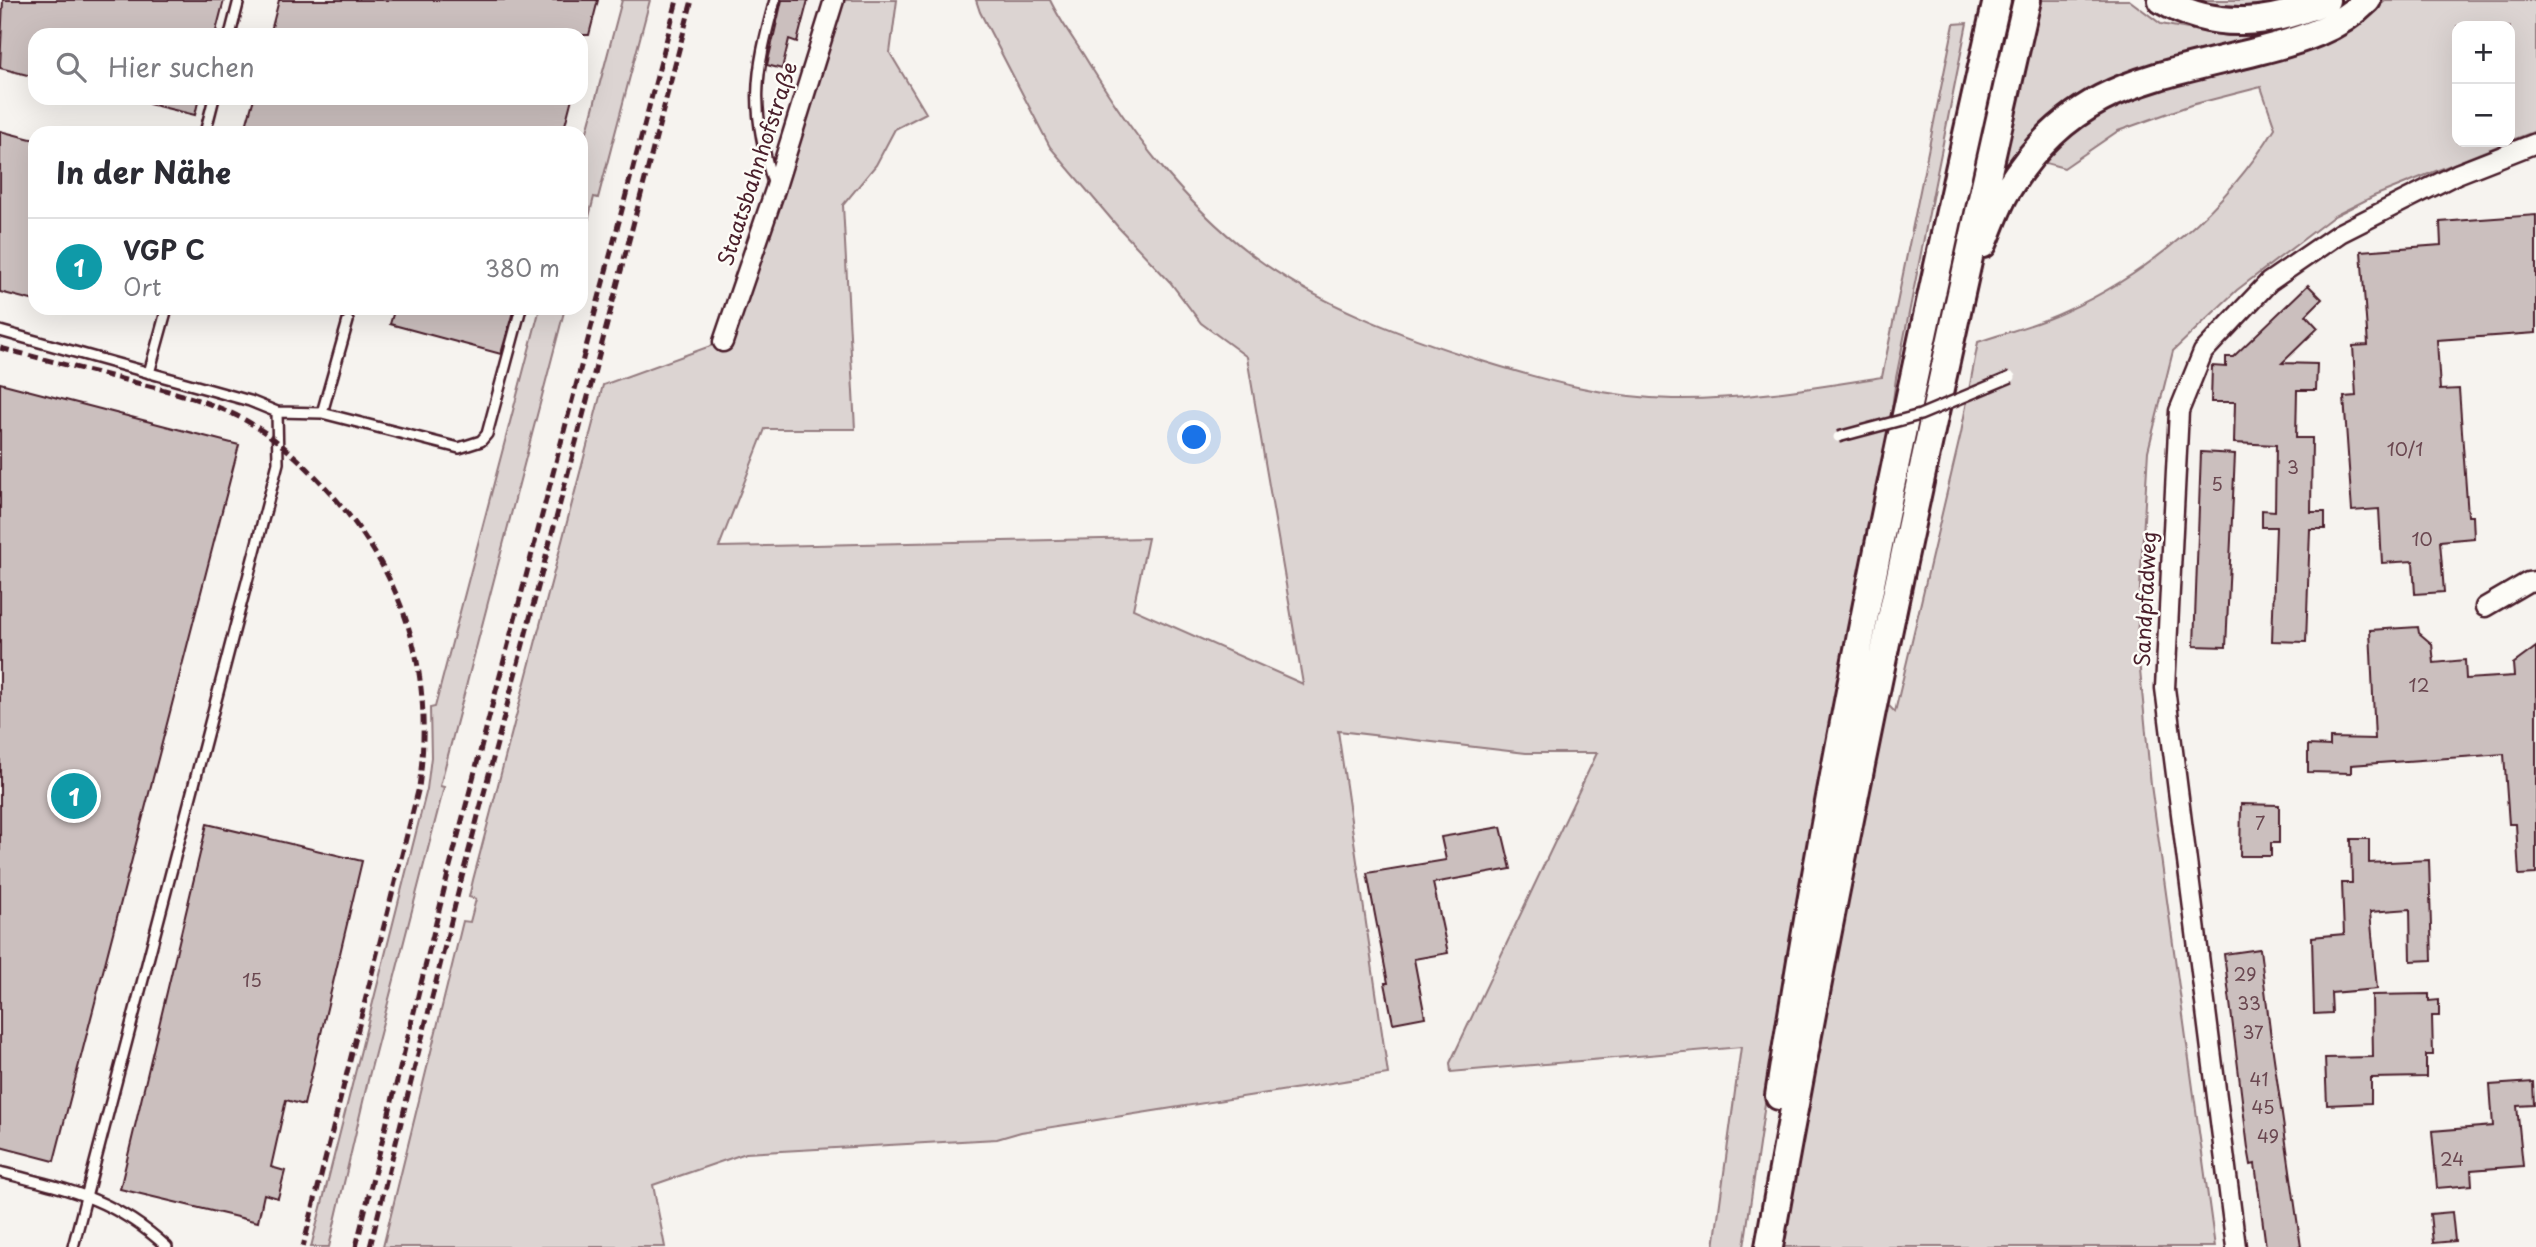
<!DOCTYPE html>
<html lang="de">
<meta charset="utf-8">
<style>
:root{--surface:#fff;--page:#f2f2f3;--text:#2b2b33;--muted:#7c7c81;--line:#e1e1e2;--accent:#b45309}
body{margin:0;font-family:"Playpen Sans",sans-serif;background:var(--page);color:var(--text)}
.controls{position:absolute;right:21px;top:21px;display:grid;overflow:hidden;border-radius:14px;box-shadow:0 7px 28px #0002}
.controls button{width:63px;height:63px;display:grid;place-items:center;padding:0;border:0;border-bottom:2px solid var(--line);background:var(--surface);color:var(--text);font:35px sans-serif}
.you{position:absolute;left:1195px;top:438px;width:24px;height:24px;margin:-18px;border:5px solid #fff;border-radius:50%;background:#1a73e8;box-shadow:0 0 0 10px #1a73e833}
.badge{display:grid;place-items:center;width:46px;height:46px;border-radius:50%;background:var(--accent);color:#fff;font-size:23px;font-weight:700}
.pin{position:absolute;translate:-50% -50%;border:4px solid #fff;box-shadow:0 2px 7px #0006}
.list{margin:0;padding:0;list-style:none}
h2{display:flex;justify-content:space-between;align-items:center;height:91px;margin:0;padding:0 28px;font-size:30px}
h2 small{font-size:23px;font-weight:400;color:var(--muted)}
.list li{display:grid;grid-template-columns:46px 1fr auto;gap:21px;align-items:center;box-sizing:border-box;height:98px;padding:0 28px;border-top:2px solid var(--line)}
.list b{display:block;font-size:26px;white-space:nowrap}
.list p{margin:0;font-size:23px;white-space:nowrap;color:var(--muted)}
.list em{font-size:23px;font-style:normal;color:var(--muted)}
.icon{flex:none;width:38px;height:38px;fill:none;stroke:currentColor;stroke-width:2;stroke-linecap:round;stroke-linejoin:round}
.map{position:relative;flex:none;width:2536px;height:1247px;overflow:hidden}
.search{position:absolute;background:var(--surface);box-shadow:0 7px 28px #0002;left:28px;top:28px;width:560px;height:77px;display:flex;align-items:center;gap:18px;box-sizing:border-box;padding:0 24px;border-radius:21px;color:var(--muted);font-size:26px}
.panel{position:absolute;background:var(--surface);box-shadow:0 7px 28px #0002;left:28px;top:126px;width:560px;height:189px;border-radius:21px}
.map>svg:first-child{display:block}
</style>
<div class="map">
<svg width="2536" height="1247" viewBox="0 0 2536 1247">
<rect width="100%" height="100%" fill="#f6f3ef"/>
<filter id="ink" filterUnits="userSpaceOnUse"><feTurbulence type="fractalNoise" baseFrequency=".0143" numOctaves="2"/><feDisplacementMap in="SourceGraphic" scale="14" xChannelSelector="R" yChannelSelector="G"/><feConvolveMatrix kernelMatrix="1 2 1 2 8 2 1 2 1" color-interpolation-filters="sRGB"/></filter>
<g filter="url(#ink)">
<path fill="#dcd4d2" stroke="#937a7e" stroke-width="2" d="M622 0H650L598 198 594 197 581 249V154Z
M838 0H897L890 53 926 113 895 129 876 165 843 205 855 429H765L719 547 1148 538 1133 609 1303 684 1247 357 1201 323 1170 282 1118 227 1050 147 980 12 976 0H1050C1059 19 1072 37 1083 54 1129 130 1181 201 1252 255 1319 305 1402 336 1482 361 1543 380 1608 398 1673 399 1743 400 1813 388 1882 377L1954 24 1967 23 1896 378 1887 447 1780 1001 1744 1247H1714L1741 1047 1451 1072 1450 1063 1597 753H1526L1338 731 1388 1074 1021 1132 997 1139 746 1153 653 1185 665 1247H383L463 921 470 922 476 899 469 897 473 880 603 385 716 344Z
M2005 0H2016L1931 394 1916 403Z
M2036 0H2129L2161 24 2226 36H2263L2334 18 2112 82 2067 105 2007 173 1997 171Z
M2191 0H2294C2259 11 2227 10 2191 0Z
M2385 0H2536V131L2510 141V26H2457V142H2508L2374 196 2334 216 2237 290 2173 351 2148 451 2137 639 2151 785 2215 1247H1778L1886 703 1895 712 1961 433 1978 342C2006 332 2037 325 2064 312 2149 274 2226 208 2275 128L2261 87 2191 105 2118 131 2064 168 2042 162C2113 86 2175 90 2268 63 2283 58 2300 55 2315 49 2340 37 2364 19 2385 0Z
M540 308H565L440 786 444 787 369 1076 329 1247H311L427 789 431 757 430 708 435 707Z"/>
<path fill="#cbbfbe" stroke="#4a1f2b" stroke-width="2" d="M3 0H224L215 35H35V77L0 68Z
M279 0H598L589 35H270Z
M782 0H808L797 42 789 39 782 69 767 65Z
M150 98H199L195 115 149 104Z
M254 98H572L565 125 558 133H244Z
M0 131 35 140V301L0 292Z
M2536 215V333L2437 340 2440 390 2459 389 2468 516H2473L2474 538 2440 541 2444 592 2415 594 2413 561 2382 563 2379 509 2352 511 2344 397 2356 396 2353 346 2368 345 2361 251 2441 245 2440 222Z
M2308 285 2322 299 2306 315 2318 328 2282 363 2317 364 2316 390H2297L2296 438H2312L2311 512H2325V529H2310L2306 642 2272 641 2276 527H2262V510L2275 511 2276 445 2234 443 2235 402H2211L2212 366 2226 367V357H2233Z
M395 308H514L501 354 390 324Z
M0 383 239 445 54 1161 0 1147Z
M2201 452 2235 454 2226 647 2194 646Z
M2418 627 2419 633 2432 644 2434 663 2465 660 2466 679 2514 676 2513 664 2536 647V874L2519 875 2516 824H2509L2504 754 2351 765V773L2308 772V745L2330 746V738L2375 739 2370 630Z
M2241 804 2279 805V843H2271V856H2240Z
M207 824 362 861 304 1105 286 1100 271 1167 285 1171 278 1198 264 1194 258 1222 120 1189Z
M1501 827 1511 869 1433 883 1448 953 1414 959 1425 1017 1393 1023 1385 983H1388L1367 873 1446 860 1441 837Z
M2351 839H2369V863L2429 860 2432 960 2411 961 2410 909 2370 912 2377 989 2331 993 2332 1013 2314 1014 2312 937 2344 934 2342 883H2352Z
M2260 949 2271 1038 2301 1247H2266L2255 1164 2251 1165 2248 1148 2224 954Z
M2429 994V1001L2439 1000V1016H2432L2433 1055H2426V1077L2371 1078V1103L2327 1105 2325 1058 2373 1057 2372 995Z
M2533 1082 2534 1105 2517 1106 2523 1166 2471 1170 2472 1185 2437 1188 2432 1131 2493 1126 2490 1085Z
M2452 1212 2455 1241 2433 1243 2430 1214Z"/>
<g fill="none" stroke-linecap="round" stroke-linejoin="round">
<g stroke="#4a1f2b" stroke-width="14">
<path id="lane" d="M230 35 239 0
M205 133 214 98
M565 133V132
M774 186C750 110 754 76 775 0
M0 331 250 401 277 412 322 413 459 448 481 441 487 434 521 308
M149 373 167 308
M322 413 348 321
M0 1172C67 1189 114 1198 167 1247
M73 1247 278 463 277 412"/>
</g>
<g stroke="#4a1f2b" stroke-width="23">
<path id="street" d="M723 342 775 190 834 0
M2485 607 2528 582 2536 581
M2236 1247 2165 688 2179 411 2203 352 2269 282 2340 233 2457 174 2536 143"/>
</g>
<g stroke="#4a1f2b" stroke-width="32">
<path id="primary" d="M2162 0C2214 31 2273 25 2326 0
M1983 244C1991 226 1997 206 2007 190 2072 85 2149 79 2258 51 2298 41 2337 30 2367 0
M1779 1096C1836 728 1915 364 1997 0
M1769 1247C1843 829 1932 414 2027 0"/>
</g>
<use href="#lane" stroke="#fdfcf7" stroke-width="9"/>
<use href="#street" stroke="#fdfcf7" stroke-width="18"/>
<use href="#primary" stroke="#fdfcf7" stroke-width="26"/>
<path stroke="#4a1f2b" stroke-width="5" stroke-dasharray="10 5" stroke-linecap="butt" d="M0 348C43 359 86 370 129 381 169 391 208 400 245 420 275 437 303 462 326 488 405 575 435 670 419 787L303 1247
M356 1247 448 874 677 0
M370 1247 462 877 692 0"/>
<g stroke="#4a1f2b" stroke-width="14" stroke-linecap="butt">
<path id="lane-bridge" d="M1838 437 1920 415 2011 377"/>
</g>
<use href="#lane-bridge" stroke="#fdfcf7" stroke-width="9"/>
</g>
</g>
<g text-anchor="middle" stroke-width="5" stroke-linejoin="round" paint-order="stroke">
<g font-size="18" fill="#6a4750">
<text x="2405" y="456">10/1</text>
<text x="2293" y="474">3</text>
<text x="2217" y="491">5</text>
<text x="2422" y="546">10</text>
<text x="2419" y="692">12</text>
<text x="2260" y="830">7</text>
<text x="2245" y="981">29</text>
<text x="252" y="987">15</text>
<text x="2249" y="1010">33</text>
<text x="2253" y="1039">37</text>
<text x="2259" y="1086">41</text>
<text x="2263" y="1114">45</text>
<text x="2268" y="1143">49</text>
<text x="2452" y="1166">24</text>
</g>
<g font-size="21" fill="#4a1f2b" stroke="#fdfcf7">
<text transform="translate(758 164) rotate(-72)" y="7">Staatsbahnhofstraße</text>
<text transform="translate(2146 599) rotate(-87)" y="7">Sandpfadweg</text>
</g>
</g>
</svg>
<div class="controls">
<button>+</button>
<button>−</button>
</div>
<div class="you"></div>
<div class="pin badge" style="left:74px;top:796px;background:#0f9aa8">1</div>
<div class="search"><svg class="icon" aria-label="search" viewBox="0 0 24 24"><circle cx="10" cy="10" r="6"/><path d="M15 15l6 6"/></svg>Hier suchen</div>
<section class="panel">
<h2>In der Nähe<small></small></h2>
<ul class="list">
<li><span class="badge" style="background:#0f9aa8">1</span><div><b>VGP C</b><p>Ort</p></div><em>380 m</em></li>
</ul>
</section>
</div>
